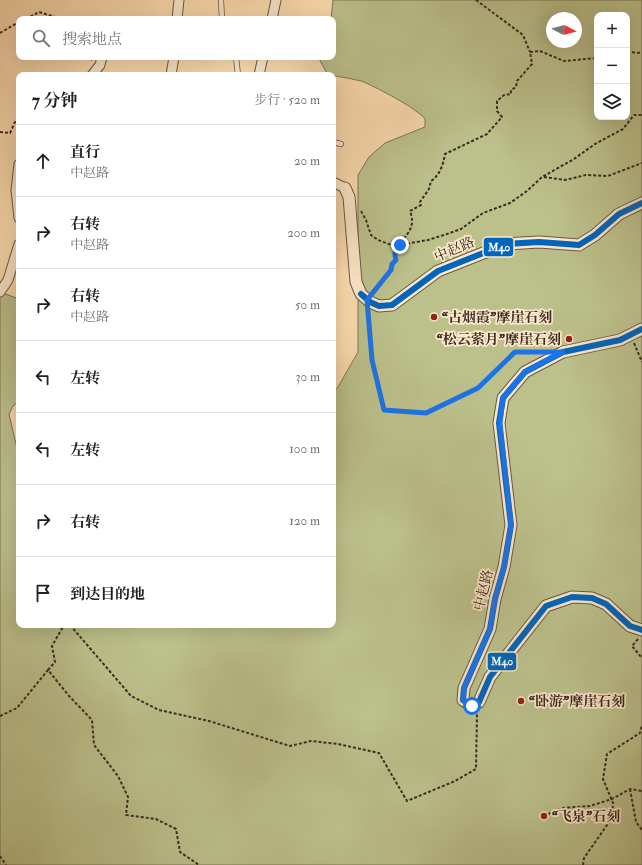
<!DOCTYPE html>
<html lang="zh">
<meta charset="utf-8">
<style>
:root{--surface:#fff;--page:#f6f6f6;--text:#222;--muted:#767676;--line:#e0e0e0}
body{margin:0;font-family:"IM FELL Double Pica","Noto Serif SC",serif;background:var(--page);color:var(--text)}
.controls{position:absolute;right:12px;top:12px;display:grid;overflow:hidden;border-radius:8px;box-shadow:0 4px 16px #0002}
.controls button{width:36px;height:36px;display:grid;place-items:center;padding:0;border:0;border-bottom:1px solid var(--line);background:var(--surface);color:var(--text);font:20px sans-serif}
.compass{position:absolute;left:546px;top:12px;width:36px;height:36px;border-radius:50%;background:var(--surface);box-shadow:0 4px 16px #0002;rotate:97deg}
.stop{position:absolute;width:12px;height:12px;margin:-9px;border:3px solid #1a73e8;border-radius:50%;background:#fff}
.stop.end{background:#1a73e8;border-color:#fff;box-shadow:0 1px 4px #0008}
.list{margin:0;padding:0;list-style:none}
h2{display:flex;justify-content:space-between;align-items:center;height:52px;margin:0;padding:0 16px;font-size:17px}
h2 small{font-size:13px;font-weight:400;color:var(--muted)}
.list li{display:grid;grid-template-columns:26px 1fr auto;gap:12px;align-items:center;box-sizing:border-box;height:72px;padding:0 16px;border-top:1px solid var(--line)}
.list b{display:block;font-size:15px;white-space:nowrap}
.list p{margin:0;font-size:13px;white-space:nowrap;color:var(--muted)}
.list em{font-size:13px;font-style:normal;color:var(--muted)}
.icon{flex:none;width:22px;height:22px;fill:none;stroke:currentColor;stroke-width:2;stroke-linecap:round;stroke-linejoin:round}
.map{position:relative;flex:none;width:642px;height:865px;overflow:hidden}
.search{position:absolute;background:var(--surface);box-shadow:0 4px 16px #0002;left:16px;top:16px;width:320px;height:44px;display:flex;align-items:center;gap:10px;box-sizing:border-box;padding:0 14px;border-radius:8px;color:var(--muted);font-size:15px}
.panel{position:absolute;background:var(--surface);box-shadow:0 4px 16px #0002;left:16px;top:72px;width:320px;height:556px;border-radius:8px}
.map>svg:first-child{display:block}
</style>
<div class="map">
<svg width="642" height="865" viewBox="0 0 642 865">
<rect width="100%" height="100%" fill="#fbdbae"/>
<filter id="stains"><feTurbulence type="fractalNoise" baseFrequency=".005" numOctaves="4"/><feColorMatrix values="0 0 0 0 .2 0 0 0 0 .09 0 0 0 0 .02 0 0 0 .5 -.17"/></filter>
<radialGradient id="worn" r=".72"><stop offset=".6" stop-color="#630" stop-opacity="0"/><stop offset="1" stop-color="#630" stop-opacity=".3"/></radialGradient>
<path fill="#bcc18c" stroke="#7c7658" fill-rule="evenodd" d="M333 0H642V865H0V292L19 299V402L13 406 9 414 19 457V625H333V392L338 387 358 352V175L369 157 385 143 425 127V119C415 107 379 89 364 82 359 80 331 75 328 75L318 57H333V19H331ZM597 15H627V117H597ZM552 18H576V42H552Z"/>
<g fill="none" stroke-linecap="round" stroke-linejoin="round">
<g stroke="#6b5746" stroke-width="6">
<path id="service" d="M221 0 222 19
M236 57 238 75
M333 142 341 144"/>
</g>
<g stroke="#6b5746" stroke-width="11">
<path id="minor" d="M177 19 179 0
M272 19 276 0
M92 75 100 65 102 57
M171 75 174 57
M259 75 263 57
M19 164 16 190 19 218
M333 182 345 188
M0 292 8 280 19 244"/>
</g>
<g stroke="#6b5746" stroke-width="13">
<path id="tertiary" d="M345 188 349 197 356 282 361 294 370 302 379 306 392 305 438 271 506 244 539 242 579 245 595 235 619 214 642 203
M642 329 620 340 563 352 525 372 503 398 499 423 511 525 504 567 495 599 490 629 464 688 463 700 472 706 479 702 490 677 546 606 572 597 592 598 606 604 630 626 642 630"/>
</g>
<path stroke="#3b2b23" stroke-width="2" stroke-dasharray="3 2" stroke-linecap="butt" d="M476 0 523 35 530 52
M26 19 39 12 55 17V19
M0 33 19 22
M627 52 642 53
M87 57 92 60
M0 132 10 133 15 122H19
M544 177 565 180 586 175 608 176 642 163
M361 211 366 220 371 235 378 240 394 246 428 240 444 235 461 229 483 213 510 203 527 191 542 177 574 159 595 144 623 129 634 115H642
M373 293 391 270 392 264 396 260C390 241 420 236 410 211L421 205 420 202 429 189 431 181C440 175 443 165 445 154L487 134 502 117 497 111V101L504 95 511 94V90L516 87 517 81 532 64 530 52 540 51 564 61 597 58
M368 313 372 360 384 410 426 413 478 388 515 352H539
M634 343 642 362
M70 625 131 696 159 710 209 721 290 746 311 741 338 744 379 753 407 801 455 781 476 769 477 714
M638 639 632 646 642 658
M48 670 55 662 52 646 64 625
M0 716 17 708 48 670 69 696 92 720 94 745 118 776 128 797 126 815 156 819 176 829 180 852 199 865
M630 789 636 822 642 830
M544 816 562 808 590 806 612 799 630 789 642 791
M0 856 6 865
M583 865 584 858 612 818 613 803 603 779 607 754 640 733 642 725"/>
<use href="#service" stroke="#fce8ca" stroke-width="4.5"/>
<use href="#minor" stroke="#fce8ca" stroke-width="9"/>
<use href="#tertiary" stroke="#fce8ca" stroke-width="11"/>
<g stroke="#fce8ca" stroke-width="9">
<path id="bus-1" d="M361 294 370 302 379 306 392 305 438 271 506 244 539 242 579 245 595 235 619 214 642 203
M642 329 620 340 563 352 525 372 503 398 499 423 511 525 504 567 495 599 490 629 464 688 463 700 472 706 479 702 490 677 546 606 572 597 592 598 606 604 630 626 642 630"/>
</g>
<use href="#bus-1" stroke="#0065bd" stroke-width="6"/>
</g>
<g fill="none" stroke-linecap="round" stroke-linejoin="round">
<path stroke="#1a73e8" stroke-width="5" d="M400 245H398C395 251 394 254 396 260L392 264 391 270 367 300 372 360 384 410 426 413 478 388 515 352H563L525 372 503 398 500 423 511 525 504 567 495 599 490 629 464 688 463 700 472 706"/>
</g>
<g fill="#8f2418" stroke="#fce8ca" stroke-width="1.5">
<circle cx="434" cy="317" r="4"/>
<circle cx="569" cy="339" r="4"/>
<circle cx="521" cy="701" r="4"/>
<circle cx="544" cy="816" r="4"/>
</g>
<g text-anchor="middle" stroke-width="3.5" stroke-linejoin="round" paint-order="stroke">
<g font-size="14" fill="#3b2b23" stroke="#fce8ca">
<text transform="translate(454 249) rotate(-23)" y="5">中赵路</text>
<text transform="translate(483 590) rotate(-76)" y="5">中赵路</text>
</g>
<g font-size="14" font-weight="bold" fill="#3b2b23" stroke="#fce8ca" text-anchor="start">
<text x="442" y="322">“古烟霞”摩崖石刻</text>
<text x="561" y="344" text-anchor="end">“松云萦月”摩崖石刻</text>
<text x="529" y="706">“卧游”摩崖石刻</text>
<text x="552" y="821">“飞泉”石刻</text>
</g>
</g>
<g stroke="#fce8ca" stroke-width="1.5">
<rect x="483" y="237" width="31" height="20" rx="4" fill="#0065bd"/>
<rect x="487" y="652" width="30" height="19" rx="4" fill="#0065bd"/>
</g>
<g font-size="11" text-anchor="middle" font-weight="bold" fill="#fff">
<text x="499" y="251">M40</text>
<text x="502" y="665">M40</text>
</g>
<rect width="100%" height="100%" filter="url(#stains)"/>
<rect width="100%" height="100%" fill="url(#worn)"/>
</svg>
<div class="controls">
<button>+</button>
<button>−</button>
<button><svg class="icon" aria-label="layers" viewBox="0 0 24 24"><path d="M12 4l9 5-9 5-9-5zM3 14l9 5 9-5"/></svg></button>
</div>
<svg class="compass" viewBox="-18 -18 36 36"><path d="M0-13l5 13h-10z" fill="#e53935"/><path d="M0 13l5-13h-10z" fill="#767676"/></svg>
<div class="stop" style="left:472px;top:706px"></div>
<div class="stop end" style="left:400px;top:245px"></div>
<div class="search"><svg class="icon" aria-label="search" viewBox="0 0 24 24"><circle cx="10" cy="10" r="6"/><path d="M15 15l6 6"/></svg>搜索地点</div>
<section class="panel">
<h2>7 分钟<small>步行 · 520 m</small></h2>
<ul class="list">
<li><svg class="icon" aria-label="ahead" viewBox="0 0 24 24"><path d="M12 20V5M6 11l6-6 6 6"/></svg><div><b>直行</b><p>中赵路</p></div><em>20 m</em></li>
<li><svg class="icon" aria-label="right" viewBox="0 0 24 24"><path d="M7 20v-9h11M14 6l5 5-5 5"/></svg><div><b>右转</b><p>中赵路</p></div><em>200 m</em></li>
<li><svg class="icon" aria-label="right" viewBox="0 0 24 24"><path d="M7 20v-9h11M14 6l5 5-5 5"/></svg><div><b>右转</b><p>中赵路</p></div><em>50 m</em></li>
<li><svg class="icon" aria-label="left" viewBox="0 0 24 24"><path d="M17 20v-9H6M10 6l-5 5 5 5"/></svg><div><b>左转</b></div><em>30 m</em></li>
<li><svg class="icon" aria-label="left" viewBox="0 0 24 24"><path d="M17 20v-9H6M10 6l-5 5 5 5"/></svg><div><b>左转</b></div><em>100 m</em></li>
<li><svg class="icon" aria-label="right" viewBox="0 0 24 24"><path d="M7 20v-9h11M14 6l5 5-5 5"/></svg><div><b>右转</b></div><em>120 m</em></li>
<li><svg class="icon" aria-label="arrive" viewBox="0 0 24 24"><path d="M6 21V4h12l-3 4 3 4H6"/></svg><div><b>到达目的地</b></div></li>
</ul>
</section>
</div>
